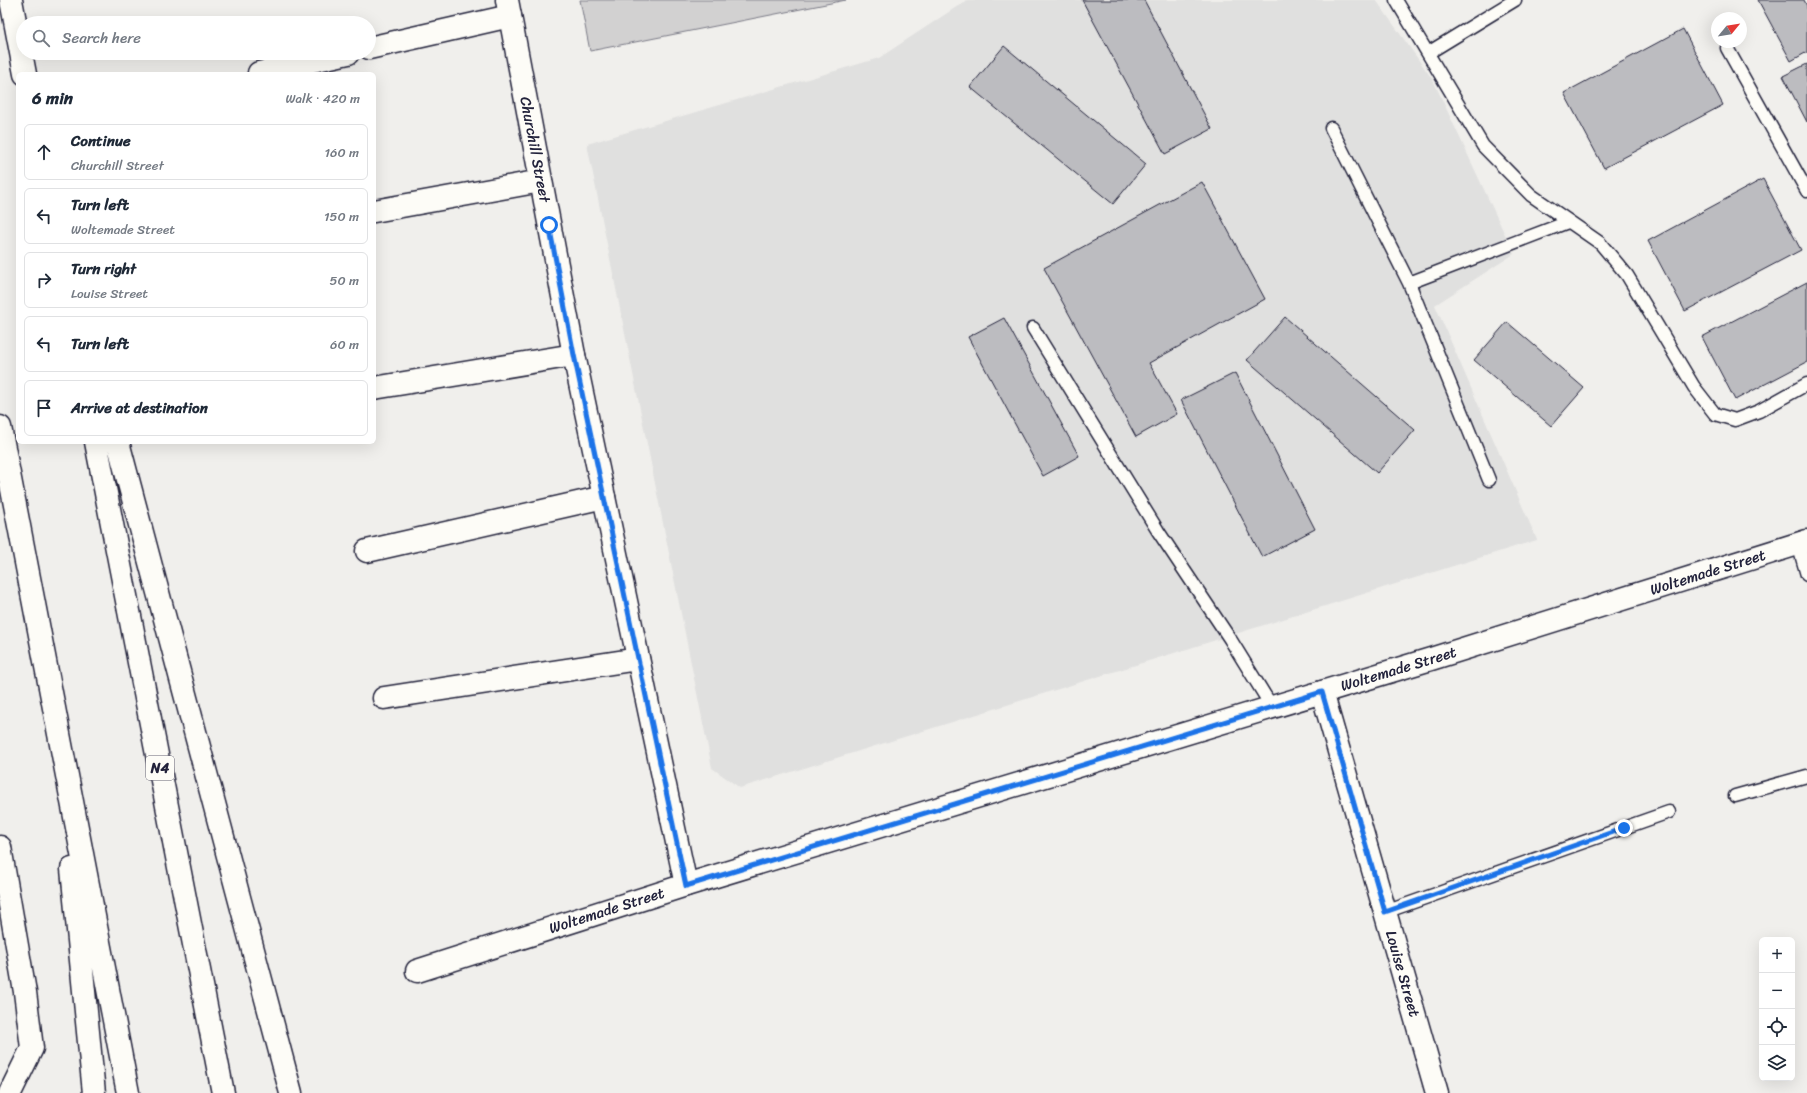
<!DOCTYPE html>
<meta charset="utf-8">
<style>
:root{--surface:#fff;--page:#f2f2f3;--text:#1f2937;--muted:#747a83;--line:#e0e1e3}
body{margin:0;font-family:Sriracha,sans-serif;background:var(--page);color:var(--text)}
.controls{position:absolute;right:12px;bottom:12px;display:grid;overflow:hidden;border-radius:6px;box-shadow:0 4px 16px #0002}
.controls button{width:36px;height:36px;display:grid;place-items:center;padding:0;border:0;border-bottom:1px solid var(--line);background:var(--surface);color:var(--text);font:20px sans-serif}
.compass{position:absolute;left:1711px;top:12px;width:36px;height:36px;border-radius:50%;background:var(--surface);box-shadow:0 4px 16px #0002;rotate:60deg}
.stop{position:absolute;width:12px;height:12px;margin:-9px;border:3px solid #1a73e8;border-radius:50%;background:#fff}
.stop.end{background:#1a73e8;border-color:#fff;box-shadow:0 1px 4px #0008}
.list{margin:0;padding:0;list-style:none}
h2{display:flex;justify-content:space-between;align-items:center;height:52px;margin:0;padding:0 16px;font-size:17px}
h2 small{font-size:13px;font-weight:400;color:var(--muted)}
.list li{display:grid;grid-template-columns:26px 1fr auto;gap:12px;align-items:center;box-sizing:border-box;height:56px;margin:0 8px 8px;padding:0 8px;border:1px solid var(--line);border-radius:6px}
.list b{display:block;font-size:15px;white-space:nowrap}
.list p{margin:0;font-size:13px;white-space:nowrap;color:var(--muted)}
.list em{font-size:13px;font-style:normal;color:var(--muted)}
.icon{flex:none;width:22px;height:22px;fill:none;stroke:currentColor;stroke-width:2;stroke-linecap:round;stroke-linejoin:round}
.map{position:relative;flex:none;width:1807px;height:1093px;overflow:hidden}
.search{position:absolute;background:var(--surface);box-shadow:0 4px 16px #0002;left:16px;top:16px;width:360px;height:44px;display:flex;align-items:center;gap:10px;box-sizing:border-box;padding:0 14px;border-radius:22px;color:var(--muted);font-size:15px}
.panel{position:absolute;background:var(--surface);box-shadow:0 4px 16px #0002;left:16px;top:72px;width:360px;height:372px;border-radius:6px}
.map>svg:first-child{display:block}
</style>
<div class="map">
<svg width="1807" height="1093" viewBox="0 0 1807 1093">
<rect width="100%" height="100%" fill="#f0efec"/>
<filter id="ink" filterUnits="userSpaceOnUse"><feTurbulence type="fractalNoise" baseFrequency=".025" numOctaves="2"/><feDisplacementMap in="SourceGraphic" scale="8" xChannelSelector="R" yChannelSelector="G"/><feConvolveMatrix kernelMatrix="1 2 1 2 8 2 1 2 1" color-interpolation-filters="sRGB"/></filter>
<g filter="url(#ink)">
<path fill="#e0e0df" d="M967 0H1376L1433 80 1514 254 1435 305 1537 540 740 788 712 768 587 144 879 58Z"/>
<path fill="#d2d1d1" stroke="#7a7a86" d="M580 0H846L590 51Z"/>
<path fill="#bcbcc0" stroke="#22223b" d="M1082 0H1144L1212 129 1165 154Z
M1758 0H1804L1807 6V52L1791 61Z
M1683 29 1723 105 1604 168 1564 93Z
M1004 46 1146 164 1113 204 970 87Z
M1807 64V122L1783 76Z
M1763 179 1801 250 1685 311 1648 241Z
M1202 182 1265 299 1149 363 1177 414 1136 437 1044 268Z
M1807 282V362L1735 400 1702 337Z
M1285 317 1415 430 1377 473 1247 360Z
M1004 318 1079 456 1043 476 968 337Z
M1507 322 1584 388 1551 426 1474 360Z
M1235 373 1315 529 1262 557 1181 400Z"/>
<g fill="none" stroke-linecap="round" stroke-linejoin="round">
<g stroke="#22223b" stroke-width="15">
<path id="lane" d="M1396 0 1483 146 1531 195 1600 243 1627 275 1694 387 1715 414 1735 420 1759 411 1807 384
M1727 48 1807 191
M1428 53 1515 0
M1331 128 1409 283 1568 222
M1409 283 1489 480
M1033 328 1158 531 1230 639 1272 707
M1798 544 1807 575
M1735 796 1807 776
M1385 912 1669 812"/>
</g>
<g stroke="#22223b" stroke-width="25">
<g id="street">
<path id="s1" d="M507 0 574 355 686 885"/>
<path d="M369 48 510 16"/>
<path d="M259 73 348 53"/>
<path d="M374 211 541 181"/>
<path d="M374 388 574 355"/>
<path d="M367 551 604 497"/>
<path id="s2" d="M1322 692 1437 1093"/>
<path d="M384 698 638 659"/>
<path d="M0 847 25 992 32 1048 10 1093"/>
<path id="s3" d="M417 971 686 885 1431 659 1807 541"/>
</g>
</g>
<g stroke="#22223b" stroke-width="25">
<path id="highway" d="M11 0 25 74
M0 427 128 1093
M96 442 223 1093
M118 442 291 1093
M72 869 94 1093"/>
</g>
<use href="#lane" stroke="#fdfcf7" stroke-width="12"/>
<use href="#street" stroke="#fdfcf7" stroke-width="22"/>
<use href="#highway" stroke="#fdfcf7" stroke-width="22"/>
</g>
</g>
<g fill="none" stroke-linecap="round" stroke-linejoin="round" filter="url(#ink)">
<path stroke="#1a73e8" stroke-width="5" d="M549 225 574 355 686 886 1322 692 1385 912 1624 828"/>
</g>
<g text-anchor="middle" stroke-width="4" stroke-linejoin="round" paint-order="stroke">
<rect fill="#fdfcf7" stroke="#646373" stroke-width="1" x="146" y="756" width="28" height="24" rx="3"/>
<g font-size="14" font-weight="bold" fill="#22223b">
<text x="160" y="773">N4</text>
</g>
<g font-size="15" fill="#22223b" stroke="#fdfcf7">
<text dy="5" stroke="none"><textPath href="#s1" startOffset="152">Churchill Street</textPath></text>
<text dy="5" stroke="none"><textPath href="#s3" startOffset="1351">Woltemade Street</textPath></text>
<text dy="5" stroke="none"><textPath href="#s3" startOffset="1027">Woltemade Street</textPath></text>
<text dy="5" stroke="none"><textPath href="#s3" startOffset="199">Woltemade Street</textPath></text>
<text dy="5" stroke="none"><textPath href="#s2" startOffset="293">Louise Street</textPath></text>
</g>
</g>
</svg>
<div class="controls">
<button>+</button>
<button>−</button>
<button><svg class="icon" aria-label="locate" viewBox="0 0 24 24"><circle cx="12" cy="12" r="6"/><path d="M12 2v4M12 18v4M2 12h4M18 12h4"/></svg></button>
<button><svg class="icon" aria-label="layers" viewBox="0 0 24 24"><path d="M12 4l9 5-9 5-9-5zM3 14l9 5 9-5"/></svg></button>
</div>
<svg class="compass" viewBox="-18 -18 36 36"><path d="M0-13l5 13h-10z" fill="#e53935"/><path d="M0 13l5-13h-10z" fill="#747a83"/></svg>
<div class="stop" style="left:549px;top:225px"></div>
<div class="stop end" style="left:1624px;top:828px"></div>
<div class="search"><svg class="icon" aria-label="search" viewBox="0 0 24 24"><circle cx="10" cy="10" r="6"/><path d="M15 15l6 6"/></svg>Search here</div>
<section class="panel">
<h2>6 min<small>Walk · 420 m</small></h2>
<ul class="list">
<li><svg class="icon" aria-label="ahead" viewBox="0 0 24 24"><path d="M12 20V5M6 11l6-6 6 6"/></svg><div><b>Continue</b><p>Churchill Street</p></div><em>160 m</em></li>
<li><svg class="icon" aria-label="left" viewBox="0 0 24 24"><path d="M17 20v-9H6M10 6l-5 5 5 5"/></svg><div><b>Turn left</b><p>Woltemade Street</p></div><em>150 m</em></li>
<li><svg class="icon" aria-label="right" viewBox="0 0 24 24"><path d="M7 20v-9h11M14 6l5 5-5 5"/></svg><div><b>Turn right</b><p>Louise Street</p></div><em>50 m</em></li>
<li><svg class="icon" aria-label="left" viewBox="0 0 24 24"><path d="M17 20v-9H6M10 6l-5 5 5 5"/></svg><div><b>Turn left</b></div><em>60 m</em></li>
<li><svg class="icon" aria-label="arrive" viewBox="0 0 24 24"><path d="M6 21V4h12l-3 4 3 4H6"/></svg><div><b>Arrive at destination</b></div></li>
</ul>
</section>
</div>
